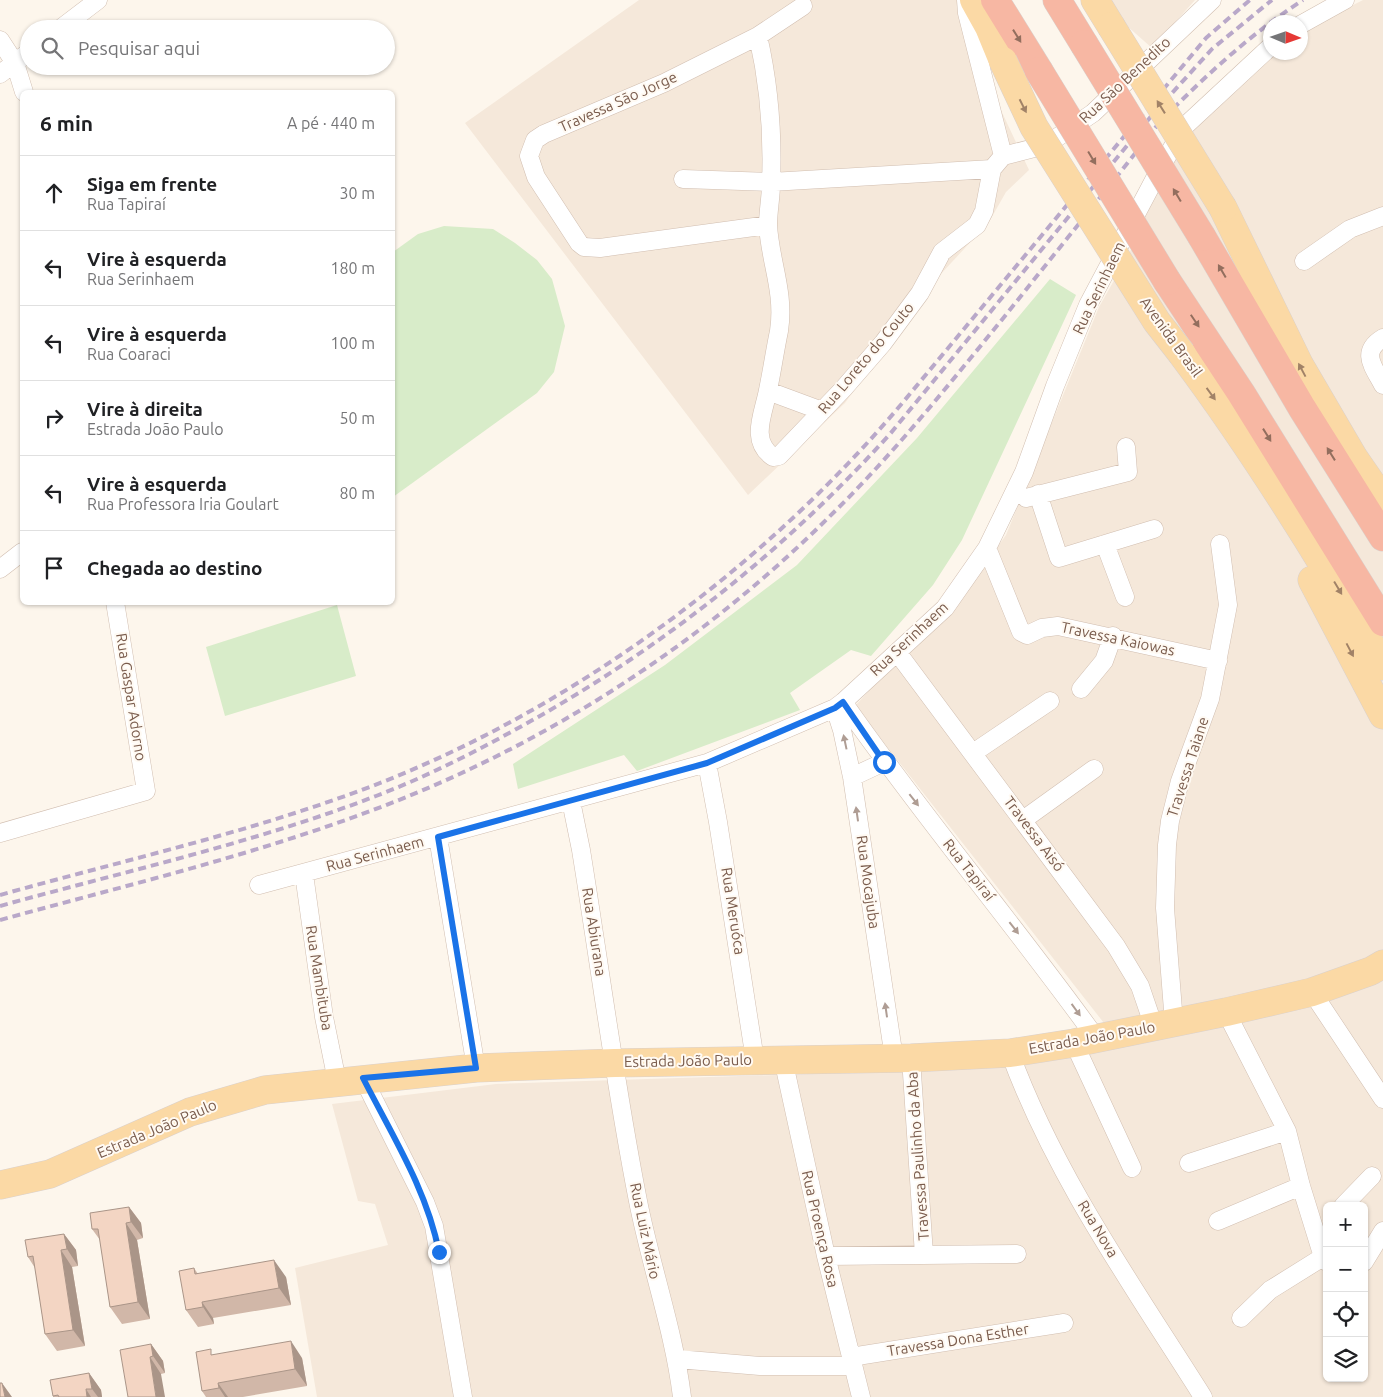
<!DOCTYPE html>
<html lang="pt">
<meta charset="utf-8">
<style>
:root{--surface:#fff;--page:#f2f2f2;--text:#202124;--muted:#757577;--line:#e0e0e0}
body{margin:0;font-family:Ubuntu,sans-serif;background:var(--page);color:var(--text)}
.controls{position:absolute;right:15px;bottom:15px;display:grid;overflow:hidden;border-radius:8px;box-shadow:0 1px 4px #0004}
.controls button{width:45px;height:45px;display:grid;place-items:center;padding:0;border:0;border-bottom:1px solid var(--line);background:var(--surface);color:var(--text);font:25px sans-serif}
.compass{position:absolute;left:1263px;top:15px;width:45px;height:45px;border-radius:50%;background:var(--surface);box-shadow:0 1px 4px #0004;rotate:92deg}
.stop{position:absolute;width:15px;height:15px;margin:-11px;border:4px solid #1a73e8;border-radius:50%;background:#fff}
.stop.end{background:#1a73e8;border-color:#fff;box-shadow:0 1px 5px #0008}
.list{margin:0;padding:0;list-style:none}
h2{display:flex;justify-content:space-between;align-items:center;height:65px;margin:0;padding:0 20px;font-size:21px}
h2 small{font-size:16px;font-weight:400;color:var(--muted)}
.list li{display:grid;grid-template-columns:32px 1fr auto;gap:15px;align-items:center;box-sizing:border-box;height:75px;padding:0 20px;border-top:1px solid var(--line)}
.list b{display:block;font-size:19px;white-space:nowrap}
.list p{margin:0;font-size:16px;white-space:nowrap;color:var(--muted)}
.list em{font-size:16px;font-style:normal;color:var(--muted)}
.icon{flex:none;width:28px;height:28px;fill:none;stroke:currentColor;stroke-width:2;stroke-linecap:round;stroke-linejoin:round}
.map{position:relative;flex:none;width:1383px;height:1397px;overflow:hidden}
.search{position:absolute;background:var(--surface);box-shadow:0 1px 4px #0004;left:20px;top:20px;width:375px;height:55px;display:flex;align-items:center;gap:12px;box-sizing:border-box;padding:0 18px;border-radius:28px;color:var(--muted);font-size:19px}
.panel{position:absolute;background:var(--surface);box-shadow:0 1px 4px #0004;left:20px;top:90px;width:375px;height:515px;border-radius:8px}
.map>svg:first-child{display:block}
</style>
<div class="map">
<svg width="1383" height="1397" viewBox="0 0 1383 1397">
<rect width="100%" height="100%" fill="#fdf6ec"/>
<path fill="#f5e8da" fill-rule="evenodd" d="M639 0H961L999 106 1029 170 1006 192 989 222 927 289 845 403 748 495 465 123Z
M1111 0H1195L1152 48 1127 26Z
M1363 0H1383V1397H317L295 1268 388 1245 375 1204 358 1201 332 1104 496 1084 990 1068 1122 1046 855 706 903 654 957 603 1006 535 1099 307 1129 254 1166 165 1218 101 1277 53 1300 52 1301 34 1306 29ZM1327 1206H1364V1378H1327Z"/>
<path fill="#d8ecc9" d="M444 226 493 229 515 243 537 260 552 279 565 326 554 372 537 393 393 497V252L418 234Z
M1050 279 1076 295 962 540 933 585 871 656 851 650 790 693 800 710 637 771 624 755 518 789 513 764 665 665 797 565 917 438Z
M337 605 356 676 225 716 206 647Z"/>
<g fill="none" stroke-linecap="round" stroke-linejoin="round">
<g stroke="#d1beb0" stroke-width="19">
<path id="minor" d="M966 0 967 13 1003 156
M1300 25 1345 0
M60 29 98 0
M758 36C769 84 773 135 771 184 771 197 768 212 768 225 770 262 785 292 779 331 775 350 772 371 768 390 764 413 749 440 773 457L779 456 844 388 883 343 920 293 942 252 977 225 984 211 992 169 1003 156
M0 40 15 63 24 92
M0 74 29 52
M1003 156 1046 145 1093 113 1212 0
M683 179 771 182 992 169
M768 225 600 248 584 247 579 243 536 177 529 156 535 140 544 134 664 83 758 36 803 6
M1304 261 1350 229 1383 216
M1383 338C1360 352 1373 366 1383 385
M768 391 822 411
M1038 494 1059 558 1154 529
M1026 498 1128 472 1126 447
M1105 544 1125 597
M987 548 1021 632 1027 635 1042 628 1058 626 1218 661
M0 569 22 552
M897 652 1116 946 1140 986 1154 1027
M1081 689 1104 661 1113 636
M843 702C923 817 1014 924 1096 1038
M835 708 842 730 852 777 894 1058
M973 753 1050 701
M707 763 718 822 755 1060
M852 777 884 762
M571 801 581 850C600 967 615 1085 638 1201 651 1267 674 1331 682 1397
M1023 820 1094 769
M0 833 146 791 115 602
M438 837 476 1068
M304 874 324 1017 337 1081
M259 885 707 763 835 708 843 702 945 608 987 548 1024 472 1055 386 1088 305 1162 165 1185 126 1270 47
M1312 992 1383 1099
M1226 1012 1287 1131 1301 1186 1323 1257 1327 1262
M1174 1023 1165 908 1167 845 1170 821 1180 781 1210 699 1228 605 1220 544
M1074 1043 1132 1168
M1010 1053C1055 1176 1133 1286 1203 1397
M911 1058 924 1255
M783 1059 826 1256 861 1397
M363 1078 425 1202 434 1226 463 1397
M1189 1163 1287 1131
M1343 1206 1372 1176
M1218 1221 1301 1186
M826 1256 1017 1254
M1364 1262 1383 1231
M1241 1318 1270 1290 1323 1257
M851 1357 1064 1323
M677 1359 760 1366H853"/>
</g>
<g stroke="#dad1cd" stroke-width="29">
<path id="primary" d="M974 0 989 27 1003 61
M1095 0 1111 26
M1223 208 1299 364 1354 458 1383 500
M1182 354C1256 453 1321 558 1383 666
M1312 580 1383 715
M0 1185 50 1174 190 1112 265 1090 476 1068 615 1063 911 1058 1010 1053 1074 1043 1226 1012 1312 992 1371 971 1383 964"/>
</g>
<g stroke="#dad1cd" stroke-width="29">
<path id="motorway" d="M995 0 1039 71
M1057 0 1084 44
M1202 237 1302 408 1383 537
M1167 281 1241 393 1383 622"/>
</g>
<use href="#minor" stroke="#fff" stroke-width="18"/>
<use href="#primary" stroke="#fbd9a5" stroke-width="28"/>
<use href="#motorway" stroke="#f7b7a3" stroke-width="28"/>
<path stroke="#b9a8c9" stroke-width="4" stroke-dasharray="8 5" stroke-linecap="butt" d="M0 895C128 859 261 830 385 781 581 703 769 562 904 401L1206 38 1250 0
M0 906C126 871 254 843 376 796 423 778 467 756 511 732 655 654 780 555 890 434L1153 114 1212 49 1272 0
M0 920C149 879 302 844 444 781 586 718 717 628 827 519 893 455 951 382 1009 311 1059 248 1110 186 1159 123 1204 77 1249 35 1303 0"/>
<g stroke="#dad1cd" stroke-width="29" stroke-linecap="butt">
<path id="primary-bridge" d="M1111 26 1223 208
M1003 61 1034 127 1157 322 1182 354"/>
</g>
<g stroke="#dad1cd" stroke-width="29" stroke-linecap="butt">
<path id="motorway-bridge" d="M1084 44 1202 237
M1039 71 1167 281"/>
</g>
<use href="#primary-bridge" stroke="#fbd9a5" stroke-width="28"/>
<use href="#motorway-bridge" stroke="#f7b7a3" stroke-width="28"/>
</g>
<path fill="#d1b7a8" d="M129 1207 141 1223 143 1238 137 1240 150 1319 122 1324 110 1307 100 1240 92 1229Z
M64 1234 76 1250 78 1266 72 1267 85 1346 57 1351 45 1334 35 1268 28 1257Z
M194 1268 198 1274 286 1277 291 1305 213 1318 214 1324 198 1327 186 1310Z
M151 1344 163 1361 165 1373 161 1374 128 1397Z
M214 1355 302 1358 307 1386 243 1397H206L202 1391Z
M89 1373 101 1390 102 1397H53V1396Z"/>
<path fill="#aa9588" d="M129 1207 141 1223 143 1238 131 1222Z
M126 1223 137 1240 150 1319 138 1302Z
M64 1234 76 1250 78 1266 67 1249Z
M61 1250 72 1267 85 1346 73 1330Z
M274 1260 286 1277 291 1305 279 1288Z
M202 1302 213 1318 214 1324 203 1307Z
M291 1341 302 1358 307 1386 295 1369Z
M151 1344 163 1361 165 1373 153 1356Z
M150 1357 161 1374 165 1397H156Z
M89 1373 101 1390 102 1397H98L92 1389Z
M2 1383 12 1397H5Z
M218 1383 228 1397H225L219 1388Z
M86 1389 91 1397H87Z"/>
<path fill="#f3d5c3" stroke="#aa9588" d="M129 1207 131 1222 126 1223 138 1302 110 1307 98 1229H92L90 1213Z
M64 1234 67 1249 61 1250 73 1330 45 1334 33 1256 28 1257 25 1240Z
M274 1260 279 1288 202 1302 203 1307 186 1310 179 1271 194 1268 195 1274Z
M291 1341 295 1369 218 1383 219 1388 202 1391 196 1352 211 1349V1355Z
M151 1344 153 1356 150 1357 156 1397H128L120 1350Z
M89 1373 92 1389H86L87 1397H59L58 1395 53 1396 50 1380Z
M0 1383H2L5 1397H0Z"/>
<defs><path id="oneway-solid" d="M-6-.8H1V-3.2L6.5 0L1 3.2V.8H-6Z" transform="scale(1.25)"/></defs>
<g fill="#936e5e">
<use href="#oneway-solid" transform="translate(1017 36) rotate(58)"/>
<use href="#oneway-solid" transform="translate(1092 158) rotate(59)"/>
<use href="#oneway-solid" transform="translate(1177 195) rotate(-121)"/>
<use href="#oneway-solid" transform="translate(1222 271) rotate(-120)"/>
<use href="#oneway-solid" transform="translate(1195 321) rotate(56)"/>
<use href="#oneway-solid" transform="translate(1267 435) rotate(58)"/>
<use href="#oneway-solid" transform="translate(1331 454) rotate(-122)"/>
</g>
<g fill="#a18267">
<use href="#oneway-solid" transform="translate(1023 106) rotate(63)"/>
<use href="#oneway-solid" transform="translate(1161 107) rotate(-122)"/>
<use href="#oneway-solid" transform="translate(1302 370) rotate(-118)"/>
<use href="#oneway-solid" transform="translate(1211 394) rotate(54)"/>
<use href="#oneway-solid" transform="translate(1338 588) rotate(59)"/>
<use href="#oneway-solid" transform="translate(1350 650) rotate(62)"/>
</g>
<g fill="#af9d94">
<use href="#oneway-solid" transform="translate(845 742) rotate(-102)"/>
<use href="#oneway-solid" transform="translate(914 800) rotate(52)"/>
<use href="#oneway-solid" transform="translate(857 814) rotate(-98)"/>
<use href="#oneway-solid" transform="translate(1014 928) rotate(52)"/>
<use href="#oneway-solid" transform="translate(886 1010) rotate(-98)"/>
<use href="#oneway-solid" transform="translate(1076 1010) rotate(54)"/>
</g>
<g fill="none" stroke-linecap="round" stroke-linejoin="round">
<path stroke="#1a73e8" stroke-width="6" d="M439 1252C427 1190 392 1135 363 1078L476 1068 438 837 707 763 835 708 843 702 884 762"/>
</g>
<g text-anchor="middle" stroke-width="4" stroke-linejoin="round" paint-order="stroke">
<g font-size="15" fill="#7a5c4d" stroke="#fffaf3">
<text transform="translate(1125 80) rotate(-43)" y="5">Rua Sāo Benedito</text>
<text transform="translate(618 102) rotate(-24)" y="5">Travessa Sāo Jorge</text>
<text transform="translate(1099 288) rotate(-64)" y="5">Rua Serinhaem</text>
<text transform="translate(1171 337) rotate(54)" y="5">Avenida Brasil</text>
<text transform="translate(866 358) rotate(-50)" y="5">Rua Loreto do Couto</text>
<text transform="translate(909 639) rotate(-43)" y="5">Rua Serinhaem</text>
<text transform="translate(1118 639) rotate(12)" y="5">Travessa Kaiowas</text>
<text transform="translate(131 697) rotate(81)" y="5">Rua Gaspar Adorno</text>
<text transform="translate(1188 767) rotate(-72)" y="5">Travessa Taiane</text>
<text transform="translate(1034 834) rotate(53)" y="5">Travessa Aisó</text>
<text transform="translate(375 854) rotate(-15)" y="5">Rua Serinhaem</text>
<text transform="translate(969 870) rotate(52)" y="5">Rua Tapiraí</text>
<text transform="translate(868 882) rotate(82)" y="5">Rua Mocajuba</text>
<text transform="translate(733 911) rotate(81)" y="5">Rua Meruóca</text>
<text transform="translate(594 932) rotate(81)" y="5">Rua Abiurana</text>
<text transform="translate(319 978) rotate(81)" y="5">Rua Mambituba</text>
<text transform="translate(1092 1038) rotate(-10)" y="5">Estrada João Paulo</text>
<text transform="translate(688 1061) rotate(-1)" y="5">Estrada João Paulo</text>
<text transform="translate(157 1129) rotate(-23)" y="5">Estrada João Paulo</text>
<text transform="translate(918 1156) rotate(-94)" y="5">Travessa Paulinho da Aba</text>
<text transform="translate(820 1229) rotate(77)" y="5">Rua Proença Rosa</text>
<text transform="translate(1098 1229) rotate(59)" y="5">Rua Nova</text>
<text transform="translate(645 1231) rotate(78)" y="5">Rua Luiz Mário</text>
<text transform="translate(958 1340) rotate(-9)" y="5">Travessa Dona Esther</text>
</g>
</g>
</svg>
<div class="controls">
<button>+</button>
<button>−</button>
<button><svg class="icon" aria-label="locate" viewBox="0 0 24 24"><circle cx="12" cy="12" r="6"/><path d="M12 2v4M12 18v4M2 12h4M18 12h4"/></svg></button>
<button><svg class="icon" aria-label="layers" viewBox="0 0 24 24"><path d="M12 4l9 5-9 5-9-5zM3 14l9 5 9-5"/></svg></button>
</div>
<svg class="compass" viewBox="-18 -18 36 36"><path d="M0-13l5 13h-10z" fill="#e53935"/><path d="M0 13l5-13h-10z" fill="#757577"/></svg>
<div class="stop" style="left:884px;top:762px"></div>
<div class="stop end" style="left:439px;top:1252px"></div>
<div class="search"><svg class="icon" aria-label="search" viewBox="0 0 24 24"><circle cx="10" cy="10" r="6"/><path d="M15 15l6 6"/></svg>Pesquisar aqui</div>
<section class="panel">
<h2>6 min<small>A pé · 440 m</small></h2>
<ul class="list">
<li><svg class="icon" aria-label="ahead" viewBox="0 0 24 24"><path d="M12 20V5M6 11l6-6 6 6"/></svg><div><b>Siga em frente</b><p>Rua Tapiraí</p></div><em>30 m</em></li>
<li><svg class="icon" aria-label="left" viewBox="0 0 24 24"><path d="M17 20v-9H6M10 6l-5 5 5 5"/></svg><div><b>Vire à esquerda</b><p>Rua Serinhaem</p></div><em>180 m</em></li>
<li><svg class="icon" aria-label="left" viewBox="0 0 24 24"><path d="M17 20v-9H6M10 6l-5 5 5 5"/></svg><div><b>Vire à esquerda</b><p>Rua Coaraci</p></div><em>100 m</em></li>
<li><svg class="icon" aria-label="right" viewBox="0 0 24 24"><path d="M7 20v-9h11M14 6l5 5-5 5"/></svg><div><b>Vire à direita</b><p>Estrada João Paulo</p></div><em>50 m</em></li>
<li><svg class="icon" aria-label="left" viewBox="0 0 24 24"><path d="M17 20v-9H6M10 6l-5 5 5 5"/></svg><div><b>Vire à esquerda</b><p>Rua Professora Iria Goulart</p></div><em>80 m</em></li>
<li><svg class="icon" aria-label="arrive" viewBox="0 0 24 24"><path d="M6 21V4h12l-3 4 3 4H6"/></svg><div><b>Chegada ao destino</b></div></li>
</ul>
</section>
</div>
